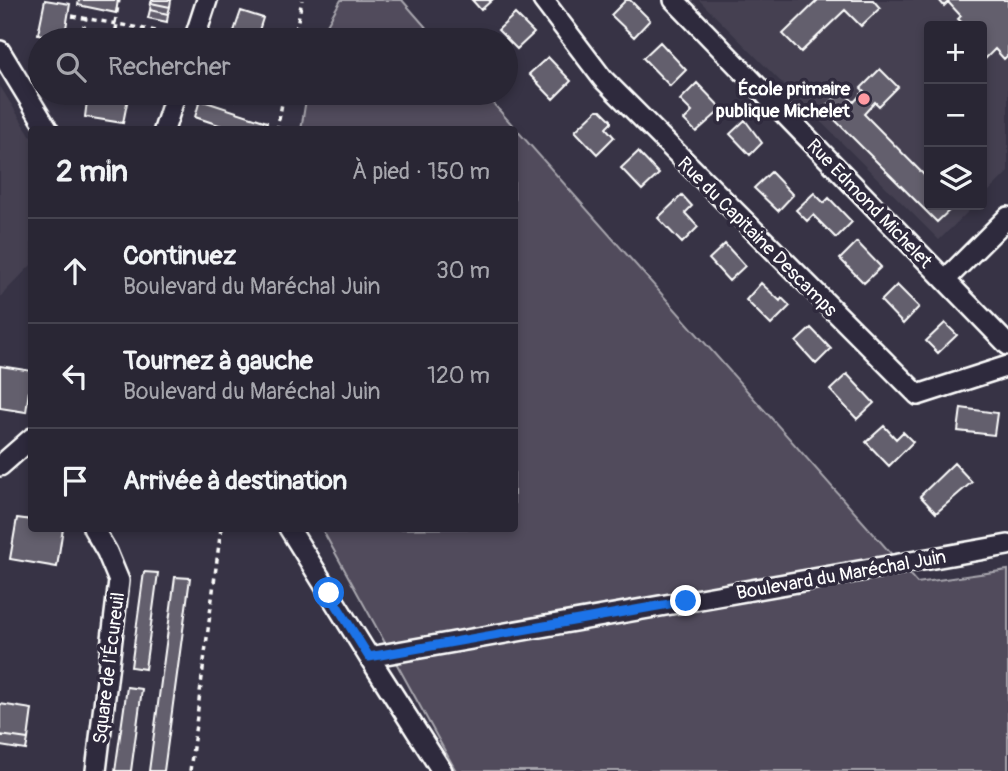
<!DOCTYPE html>
<html lang="fr">
<meta charset="utf-8">
<style>
:root{--surface:#292634;--page:#312e3c;--text:#f1f3f6;--muted:#a5a5ac;--line:#45434f}
body{margin:0;font-family:Pangolin,sans-serif;background:var(--page);color:var(--text)}
.controls{position:absolute;right:21px;top:21px;display:grid;overflow:hidden;border-radius:7px;box-shadow:0 4px 10px #0003}
.controls button{width:63px;height:63px;display:grid;place-items:center;padding:0;border:0;border-bottom:2px solid var(--line);background:var(--surface);color:var(--text);font:35px sans-serif}
.stop{position:absolute;width:21px;height:21px;margin:-16px;border:5px solid #1a73e8;border-radius:50%;background:#fff}
.stop.end{background:#1a73e8;border-color:#fff;box-shadow:0 2px 7px #0008}
.list{margin:0;padding:0;list-style:none}
h2{display:flex;justify-content:space-between;align-items:center;height:91px;margin:0;padding:0 28px;font-size:30px}
h2 small{font-size:23px;font-weight:400;color:var(--muted)}
.list li{display:grid;grid-template-columns:46px 1fr auto;gap:21px;align-items:center;box-sizing:border-box;height:105px;padding:0 28px;border-top:2px solid var(--line)}
.list b{display:block;font-size:26px;white-space:nowrap}
.list p{margin:0;font-size:23px;white-space:nowrap;color:var(--muted)}
.list em{font-size:23px;font-style:normal;color:var(--muted)}
.icon{flex:none;width:38px;height:38px;fill:none;stroke:currentColor;stroke-width:2;stroke-linecap:round;stroke-linejoin:round}
.map{position:relative;flex:none;width:1008px;height:771px;overflow:hidden}
.search{position:absolute;background:var(--surface);box-shadow:0 4px 10px #0003;left:28px;top:28px;width:490px;height:77px;display:flex;align-items:center;gap:18px;box-sizing:border-box;padding:0 24px;border-radius:38px;color:var(--muted);font-size:26px}
.panel{position:absolute;background:var(--surface);box-shadow:0 4px 10px #0003;left:28px;top:126px;width:490px;height:406px;border-radius:7px}
.map>svg:first-child{display:block}
</style>
<div class="map">
<svg width="1008" height="771" viewBox="0 0 1008 771">
<rect width="100%" height="100%" fill="#373345"/>
<filter id="ink" filterUnits="userSpaceOnUse"><feTurbulence type="fractalNoise" baseFrequency=".0143" numOctaves="2"/><feDisplacementMap in="SourceGraphic" scale="14" xChannelSelector="R" yChannelSelector="G"/><feConvolveMatrix kernelMatrix="1 2 1 2 8 2 1 2 1" color-interpolation-filters="sRGB"/></filter>
<g filter="url(#ink)">
<path fill="#444051" d="M699 0H1008V172L982 198V26H929V205H975L939 240Z
M0 86 32 138 31 265 0 297Z"/>
<path fill="#514c5c" stroke="#a8a6ae" stroke-width="2" d="M341 0H402L437 40H318Z
M307 93H484L917 583 1008 570V771H456L322 529 514 528V130H301Z"/>
<path fill="#635f6d" stroke="#fff" stroke-width="2" d="M45 0 70 4 64 40H51L52 37 38 34Z
M79 0H118L116 13 78 5Z
M152 0H171L170 7 151 3Z
M472 0H492L481 10Z
M626 0H630L650 20 634 37 611 15Z
M818 0H873L880 8 861 26 845 10 801 52 783 34Z
M939 0H1008V55L1004 59 995 49 982 62V26H966L958 19 961 16 948 2 944 6Z
M151 3 170 7 168 14 150 10Z
M150 10 168 14 167 22 148 18Z
M241 11 263 18 256 40H231Z
M515 14 534 33 517 49 498 30Z
M660 42 686 70 670 86 643 58Z
M548 57 571 81 553 99 529 74Z
M880 69 898 87 879 106 875 102 864 114 929 180V205H955L937 222 824 109 842 91 854 102 864 91 861 88Z
M697 83 722 109 696 132 684 120 692 112 680 100Z
M88 93 118 96V93H129L123 123 85 117Z
M216 93H237L235 100Z
M200 100 267 122 266 130H234L195 117Z
M597 110H601L611 120V123L606 128 614 137 597 154 575 131Z
M745 120 762 143 750 155 730 134Z
M638 152 659 174 642 190 621 168Z
M771 172 793 195 778 211 754 188Z
M814 193 824 203 829 198 852 222 836 238 813 215 807 221 796 210Z
M682 195 692 206 685 213 698 227 682 243 658 218Z
M857 242 881 267 864 283 840 259Z
M725 244 745 266 729 281 709 259Z
M761 283 780 301 782 298 790 306 771 325 746 300Z
M897 285 919 307 903 324 881 301Z
M945 323 957 335 938 353 926 341Z
M811 328 831 349 816 364 796 342Z
M0 366 32 371 26 412 0 408Z
M847 374 874 403 857 419 830 390Z
M961 408 997 413 994 435 958 431Z
M884 426 896 439 903 432 913 442 889 466 866 442Z
M954 463 972 482 936 513 920 496Z
M17 518 32 520V528H63L57 567 10 559Z
M144 572 158 573 145 669 131 667Z
M175 577 190 578 164 771H149Z
M127 687 142 689 131 771H115Z
M0 704 32 709 28 739 0 735Z
M0 735 28 739 26 750 0 746Z"/>
<g fill="none" stroke-linecap="round" stroke-linejoin="round">
<g stroke="#fff" stroke-width="24">
<path id="minor" d="M543 0 603 79 918 395 1008 366
M674 0 1008 345
M194 40 207 0
M0 51 48 130
M164 130 176 93
M945 280 1008 217
M0 466 32 438
M93 528 107 552 119 581 96 771
M289 528 369 657 1008 545
M369 657 442 771"/>
</g>
<path stroke="#fff" stroke-width="3.5" stroke-dasharray="5 5" stroke-linecap="butt" d="M72 16 179 35
M115 23 119 0
M81 40 86 18
M114 40 117 24
M294 40 302 0
M277 130 284 93
M190 771 221 528"/>
<use href="#minor" stroke="#2f2a3d" stroke-width="19"/>
</g>
</g>
<g fill="none" stroke-linecap="round" stroke-linejoin="round" filter="url(#ink)">
<path stroke="#1a73e8" stroke-width="9" d="M329 593 369 657 686 601"/>
</g>
<circle fill="#ff9aa2" stroke="#2f2a3d" stroke-width="2.5" cx="864" cy="99" r="7"/>
<g text-anchor="middle" stroke-width="7" stroke-linejoin="round" paint-order="stroke">
<g font-size="19" font-weight="bold" fill="#fff" stroke="#2f2a3d" text-anchor="end">
<text x="850" y="95">École primaire<tspan x="850" dy="22">publique Michelet</tspan></text>
</g>
<g font-size="19" fill="#fff" stroke="#2f2a3d">
<text transform="translate(870 203) rotate(46)" y="7">Rue Edmond Michelet</text>
<text transform="translate(758 236) rotate(45)" y="7">Rue du Capitaine Descamps</text>
<text transform="translate(841 574) rotate(-10)" y="7">Boulevard du Maréchal Juin</text>
<text transform="translate(108 668) rotate(-83)" y="7">Square de l'Écureuil</text>
</g>
</g>
</svg>
<div class="controls">
<button>+</button>
<button>−</button>
<button><svg class="icon" aria-label="layers" viewBox="0 0 24 24"><path d="M12 4l9 5-9 5-9-5zM3 14l9 5 9-5"/></svg></button>
</div>
<div class="stop" style="left:329px;top:593px"></div>
<div class="stop end" style="left:686px;top:601px"></div>
<div class="search"><svg class="icon" aria-label="search" viewBox="0 0 24 24"><circle cx="10" cy="10" r="6"/><path d="M15 15l6 6"/></svg>Rechercher</div>
<section class="panel">
<h2>2 min<small>À pied · 150 m</small></h2>
<ul class="list">
<li><svg class="icon" aria-label="ahead" viewBox="0 0 24 24"><path d="M12 20V5M6 11l6-6 6 6"/></svg><div><b>Continuez</b><p>Boulevard du Maréchal Juin</p></div><em>30 m</em></li>
<li><svg class="icon" aria-label="left" viewBox="0 0 24 24"><path d="M17 20v-9H6M10 6l-5 5 5 5"/></svg><div><b>Tournez à gauche</b><p>Boulevard du Maréchal Juin</p></div><em>120 m</em></li>
<li><svg class="icon" aria-label="arrive" viewBox="0 0 24 24"><path d="M6 21V4h12l-3 4 3 4H6"/></svg><div><b>Arrivée à destination</b></div></li>
</ul>
</section>
</div>
